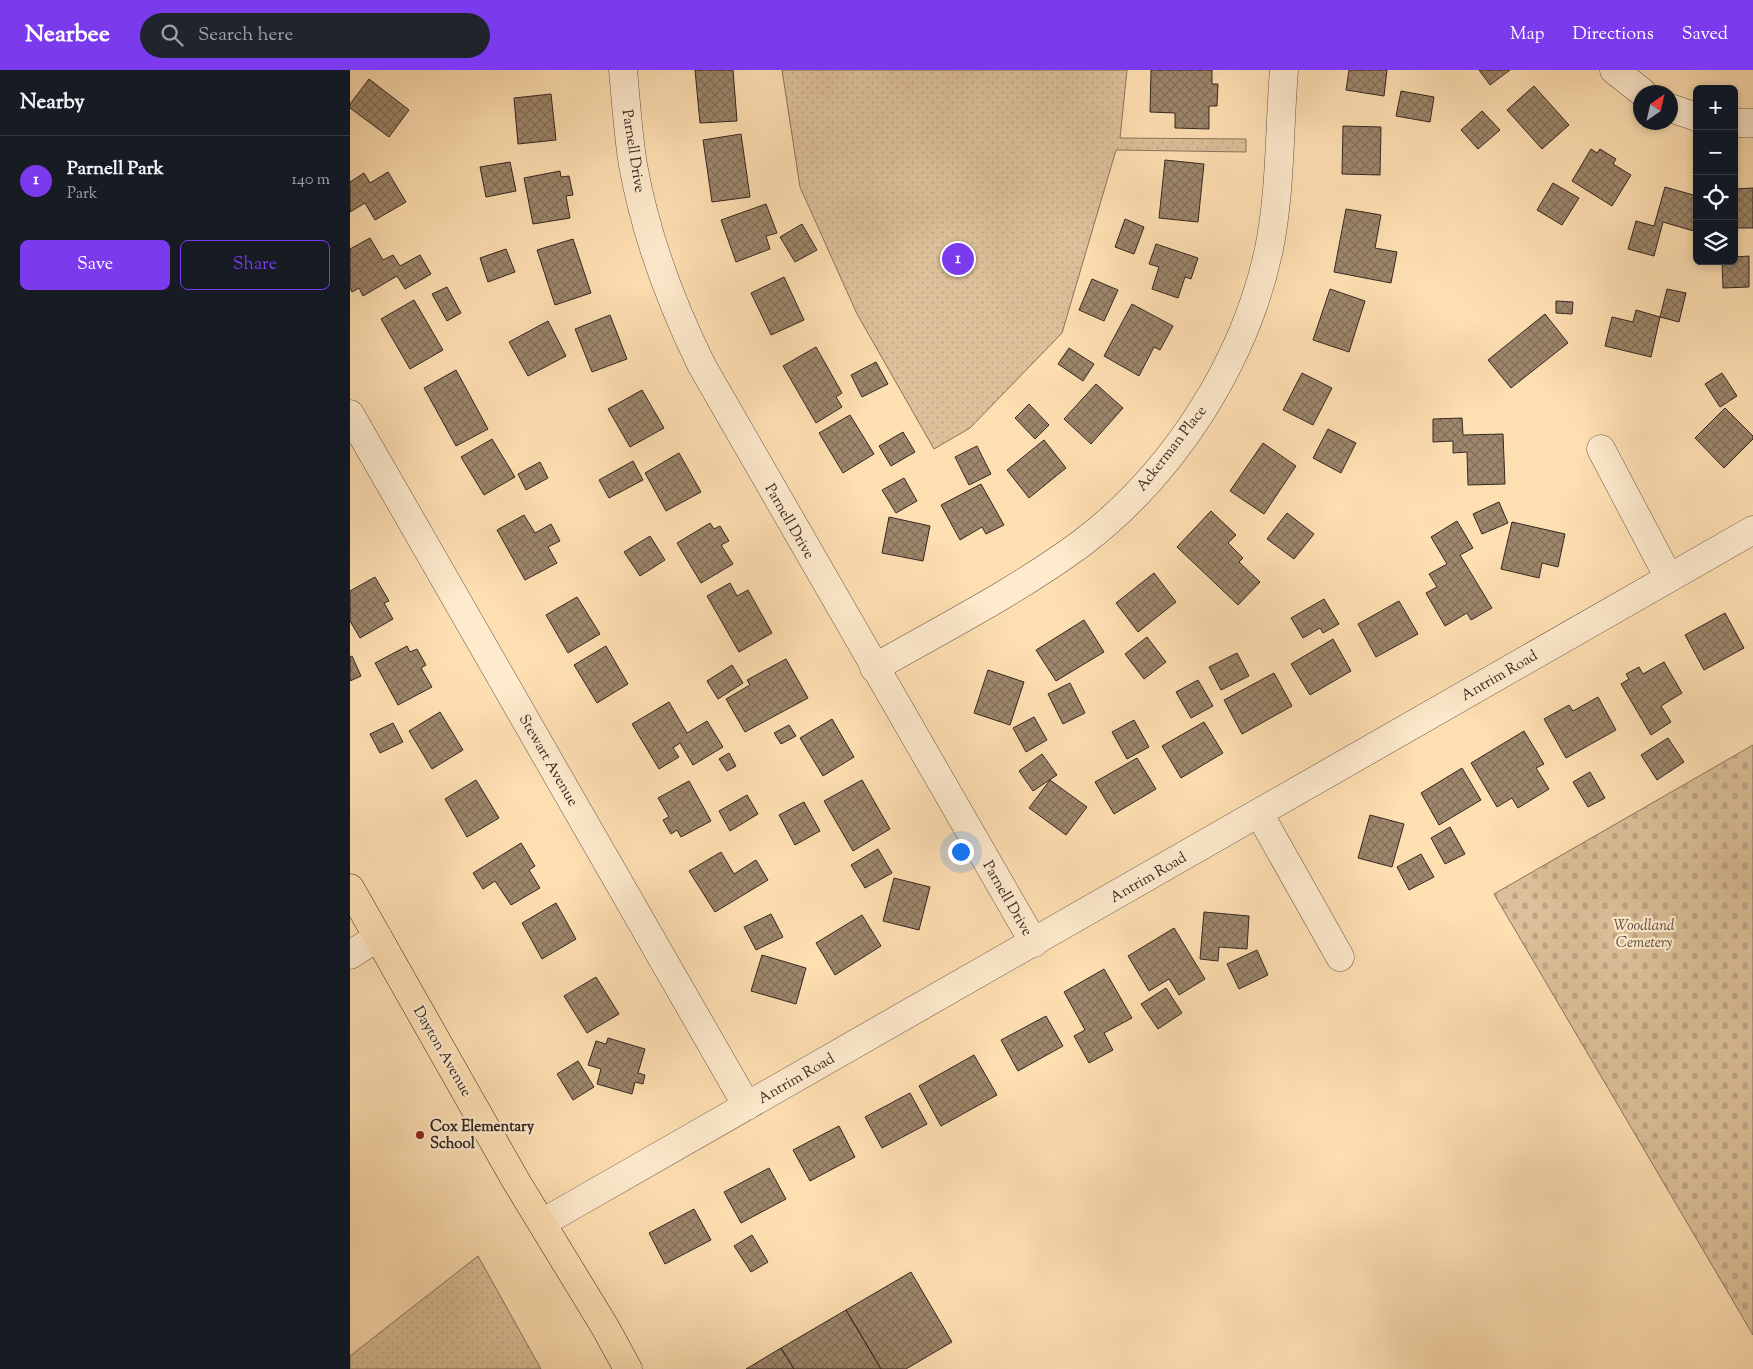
<!DOCTYPE html>
<meta charset="utf-8">
<style>
:root{--surface:#171b24;--page:#20242c;--text:#f1f3f6;--muted:#9ea1a6;--line:#363941;--accent:#7c3aed}
body{margin:0;font-family:"Sorts Mill Goudy",serif;background:var(--page);color:var(--text)}
.controls{position:absolute;right:15px;top:15px;display:grid;overflow:hidden;border-radius:8px;box-shadow:0 2px 8px #0003}
.controls button{width:45px;height:45px;display:grid;place-items:center;padding:0;border:0;border-bottom:1px solid var(--line);background:var(--surface);color:var(--text);font:25px sans-serif}
.compass{position:absolute;left:1283px;top:15px;width:45px;height:45px;border-radius:50%;background:var(--surface);box-shadow:0 2px 8px #0003;rotate:34deg}
.you{position:absolute;left:610px;top:781px;width:18px;height:18px;margin:-12px;border:4px solid #fff;border-radius:50%;background:#1a73e8;box-shadow:0 0 0 8px #1a73e833}
.badge{display:grid;place-items:center;width:32px;height:32px;border-radius:50%;background:var(--accent);color:#fff;font-size:16px;font-weight:700}
.pin{position:absolute;translate:-50% -50%;border:2px solid #fff;box-shadow:0 1px 5px #0006}
.list{margin:0;padding:0;list-style:none}
h2{display:flex;justify-content:space-between;align-items:center;height:65px;margin:0;padding:0 20px;font-size:21px}
h2 small{font-size:16px;font-weight:400;color:var(--muted)}
.list li{display:grid;grid-template-columns:32px 1fr auto;gap:15px;align-items:center;box-sizing:border-box;height:90px;padding:0 20px;border-top:1px solid var(--line)}
.list b{display:block;font-size:19px;white-space:nowrap}
.list p{margin:0;font-size:16px;white-space:nowrap;color:var(--muted)}
.list em{font-size:16px;font-style:normal;color:var(--muted)}
.actions{display:flex;gap:10px;padding:15px 20px}
.actions a{flex:1;padding:11px 0;border:1px solid var(--accent);border-radius:8px;text-align:center;font-size:18px;color:var(--accent)}
.actions .main{background:var(--accent);color:#fff}
.icon{flex:none;width:28px;height:28px;fill:none;stroke:currentColor;stroke-width:2;stroke-linecap:round;stroke-linejoin:round}
.map{position:relative;flex:none;width:1403px;height:1299px;overflow:hidden}
header{display:flex;align-items:center;gap:30px;box-sizing:border-box;height:70px;padding:0 25px;background:var(--accent);color:#fff}
header strong{font-size:24px}
nav{display:flex;gap:28px;margin-inline-start:auto;font-size:18px}
.search{width:350px;height:45px;background:var(--page);display:flex;align-items:center;gap:12px;box-sizing:border-box;padding:0 18px;border-radius:28px;color:var(--muted);font-size:19px}
main{display:flex}
aside{flex:1;background:var(--surface)}
.map>svg:first-child{display:block}
</style>
<header>
<strong>Nearbee</strong>
<div class="search"><svg class="icon" aria-label="search" viewBox="0 0 24 24"><circle cx="10" cy="10" r="6"/><path d="M15 15l6 6"/></svg>Search here</div>
<nav><a>Map</a><a>Directions</a><a>Saved</a></nav>
</header>
<main>
<aside>
<h2>Nearby<small></small></h2>
<ul class="list">
<li><span class="badge">1</span><div><b>Parnell Park</b><p>Park</p></div><em>140 m</em></li>
</ul>
<div class="actions"><a class="main">Save</a><a>Share</a></div>
</aside>
<div class="map">
<svg width="1403" height="1299" viewBox="0 0 1403 1299">
<defs>
<pattern id="cemetery-stones" width="16" height="16" patternUnits="userSpaceOnUse" patternTransform="scale(1.25)"><rect width="16" height="16" fill="#dcc099"/><path d="M2 7V4a2 2 0 0 1 4 0v3zM10 15v-3a2 2 0 0 1 4 0v3z" fill="#bda584"/></pattern>
<pattern id="park-dots" width="8" height="8" patternUnits="userSpaceOnUse" patternTransform="scale(1.25)"><rect width="8" height="8" fill="#dcc099"/><path d="M2 2h.1M6 6h.1" fill="none" stroke="#bda584" stroke-width="1.8" stroke-linecap="round"/></pattern>
<pattern id="building-cross-hatch" width="8" height="8" patternUnits="userSpaceOnUse" patternTransform="scale(1.25)"><rect width="8" height="8" fill="#9e876c"/><path d="M0 0l8 8M0 8l8-8" fill="none" stroke="#826e58"/></pattern>
</defs>
<rect width="100%" height="100%" fill="#fedfb2"/>
<filter id="stains"><feTurbulence type="fractalNoise" baseFrequency=".004" numOctaves="4"/><feColorMatrix values="0 0 0 0 .2 0 0 0 0 .09 0 0 0 0 .02 0 0 0 .5 -.17"/></filter>
<radialGradient id="worn" r=".72"><stop offset=".6" stop-color="#630" stop-opacity="0"/><stop offset="1" stop-color="#630" stop-opacity=".3"/></radialGradient>
<path fill="url(#cemetery-stones)" stroke="#88745d" d="M1403 675V1265L1144 824Z"/>
<path fill="url(#park-dots)" stroke="#88745d" d="M432 0H777L770 68 896 69V82L766 80 712 263 620 358 584 379 507 244 450 117Z
M128 1186 191 1299H0V1286Z"/>
<path fill="url(#building-cross-hatch)" stroke="#352821" d="M345 0H383L387 51 350 53Z
M801 0H862V14H868L867 36H859V59L825 58V43L800 42Z
M999 0H1037L1034 26 996 20Z
M1129 0H1160L1140 15Z
M19 9 59 40 39 67 0 38V34Z
M1184 16 1219 55 1192 79 1157 40Z
M1051 21 1084 27 1080 52 1046 46Z
M201 24 206 70 168 74 164 28Z
M1132 41 1150 60 1128 79 1111 60Z
M993 56 1031 57 1030 105 992 104Z
M391 64 400 127 362 132 353 70Z
M1241 79 1247 83 1250 79 1266 89 1263 94 1281 105 1262 136 1222 111Z
M815 90 854 94 848 152 809 148Z
M160 92 166 121 136 127 130 97Z
M210 101 211 107 219 106 223 125 216 126 220 148 183 154 174 108Z
M38 102 56 132 25 150 15 133 0 142V112L14 103 20 113Z
M1203 113 1229 128 1212 155 1187 140Z
M1315 117 1347 126V162L1313 152 1304 186 1278 179 1286 151 1304 156Z
M1403 118V158H1386L1384 119Z
M416 134 427 163 416 166 420 179 386 192 371 150Z
M996 139 1031 145 1025 178 1047 182 1041 213 984 202Z
M775 149 794 157 784 184 765 177Z
M452 154 467 180 445 192 430 167Z
M20 168 33 190 43 185 50 196 70 185 81 204 55 219 47 206 13 226 9 218 2 222 0 218V179Z
M223 169 241 223 205 235 187 180Z
M806 174 848 188 841 209 835 207 828 228 802 219 809 197 799 194Z
M156 179 165 202 138 212 130 188Z
M1399 186V217L1373 218 1372 191H1384V187Z
M434 207 454 250 421 265 401 223Z
M742 209 768 220 754 251 729 240Z
M97 217 111 243 97 251 82 224Z
M980 219 1015 231 999 282 963 270Z
M1317 219 1336 223 1329 252 1310 247Z
M64 230 93 280 60 299 31 249Z
M1206 231 1223 232 1222 244 1206 243Z
M782 234 823 256 810 280 804 277 789 306 754 286Z
M1286 240 1310 247 1301 287 1255 276 1262 247 1283 252Z
M1195 244 1218 273 1161 318 1138 290Z
M260 245 277 289 242 302 225 259Z
M198 251 216 286 178 306 159 272Z
M466 277 492 323 486 327 492 337 466 353 433 296Z
M719 278 744 294 733 311 708 294Z
M526 292 538 314 512 327 501 305Z
M106 300 138 359 106 376 74 318Z
M952 303 982 318 963 355 933 340Z
M1372 303 1387 326 1370 337 1355 314Z
M746 314 773 338 741 374 714 349Z
M292 320 314 358 280 377 258 339Z
M679 334 699 355 685 369 665 348Z
M1375 338 1403 366V369L1374 398 1345 368Z
M500 345 524 384 493 403 469 363Z
M1112 348 1113 365 1153 364 1155 414 1118 415 1117 382 1103 383V371L1083 372V349Z
M978 359 1006 373 991 403 963 388Z
M553 362 565 382 541 396 529 376Z
M142 369 165 407 134 425 111 387Z
M694 370 716 398 679 428 657 400Z
M913 373 946 396 914 444 880 421Z
M627 376 641 404 619 415 605 387Z
M329 383 351 422 316 441 295 403Z
M283 391 293 410 259 428 249 410Z
M190 392 198 408 176 420 168 404Z
M554 408 567 431 546 443 532 420Z
M631 414 654 455 636 464 632 457 610 470 591 435Z
M1149 432 1158 453 1132 464 1123 444Z
M861 441 886 465 878 473 893 488 889 492 910 512 888 535 827 477Z
M937 443 964 464 944 489 917 469Z
M174 445 185 463 201 454 210 471 198 477 207 493 175 510 147 460Z
M539 447 580 456 573 491 532 483Z
M1107 451 1123 478 1110 485 1142 538 1121 550 1117 543 1095 556 1076 523 1087 517 1079 504 1097 494 1081 467Z
M1162 452 1215 464 1208 497 1192 493 1189 508 1151 499Z
M360 453 364 459 370 456 379 471 371 475 383 494 351 513 327 473Z
M300 466 315 490 290 506 274 482Z
M804 503 826 532 788 562 766 533Z
M25 507 39 531 34 533 43 549 10 568 0 551V521Z
M380 513 387 526 398 520 422 563 389 582 357 526Z
M227 527 250 564 218 583 196 545Z
M974 529 989 554 973 563 970 558 953 568 941 548Z
M1049 531 1068 564 1026 587 1008 554Z
M1375 543 1394 578 1354 600 1335 565Z
M734 550 754 582 706 611 686 580Z
M797 567 816 592 794 609 775 584Z
M983 569 1001 601 960 625 941 594Z
M57 576 60 582 67 579 76 595 71 598 82 617 48 635 25 593Z
M256 576 278 614 247 633 224 595Z
M887 583 899 606 871 620 859 597Z
M2 586 11 606 0 611V587Z
M436 589 458 628 395 662 376 629 400 615 397 610Z
M1314 592 1332 623 1311 636 1321 652 1301 665 1271 614 1279 609 1276 604 1289 597 1293 604Z
M382 595 393 613 368 629 357 611Z
M638 600 674 612 660 655 624 643Z
M924 603 942 636 892 664 874 630Z
M848 610 863 636 841 648 826 622Z
M720 613 735 643 713 654 698 624Z
M1248 627 1266 660 1216 688 1194 649 1219 635 1223 641Z
M319 632 337 663 357 651 373 677 343 695 330 673 323 678 329 687 309 699 282 654Z
M90 642 113 680 82 699 59 661Z
M684 647 697 670 676 682 663 658Z
M482 649 504 687 473 706 450 668Z
M784 650 799 677 777 689 762 662Z
M854 652 873 683 831 708 812 676Z
M43 653 53 672 30 683 20 664Z
M439 655 446 666 431 674 424 663Z
M1174 661 1194 694 1186 698 1199 719 1168 738 1162 728 1147 737 1121 693Z
M1318 668 1334 692 1307 710 1291 685Z
M379 683 386 696 377 701 369 689Z
M692 684 707 705 683 721 669 701Z
M787 688 806 719 764 744 745 712Z
M1112 698 1131 730 1089 755 1071 723Z
M1240 702 1255 728 1238 737 1223 712Z
M126 710 149 748 117 767 95 729Z
M512 710 540 759 503 781 474 731Z
M700 710 737 737 716 765 679 738Z
M339 711 361 751 331 767 327 760 321 764 313 750 319 747 308 728Z
M397 725 408 744 380 761 369 741Z
M454 732 470 761 445 775 429 745Z
M1020 745 1054 754 1042 797 1008 788Z
M1100 757 1115 784 1095 794 1081 768Z
M171 773 185 796 179 800 190 818 161 835 145 811 133 819 123 803Z
M528 779 542 803 515 818 501 795Z
M371 782 384 804 406 790 418 810 365 842 339 801Z
M1071 784 1084 807 1059 820 1047 797Z
M544 808 580 817 569 860 533 851Z
M206 833 226 869 192 889 172 853Z
M854 842 899 846 897 879 869 877 868 891 850 889Z
M421 844 433 867 406 880 394 857Z
M512 845 531 876 485 905 466 873Z
M824 858 855 909 829 925 819 909 799 921 778 886Z
M907 880 918 905 889 919 877 894Z
M412 885 456 898 446 934 401 921Z
M754 899 782 948 754 963 763 980 739 993 724 966 735 960 714 922Z
M246 907 269 944 237 963 214 926Z
M816 918 832 943 808 959 791 934Z
M696 946 713 976 668 1001 651 970Z
M258 968 295 979 288 1003 295 1005 293 1014 285 1012 282 1024 247 1014 251 999 238 995 246 971 256 974Z
M624 985 647 1025 591 1056 569 1016Z
M228 991 244 1017 223 1030 207 1004Z
M560 1023 577 1054 532 1078 515 1047Z
M489 1056 505 1087 460 1111 443 1080Z
M419 1098 436 1129 391 1153 374 1122Z
M344 1139 361 1170 315 1194 299 1163Z
M402 1165 418 1192 401 1202 384 1176Z
M561 1202 602 1272 556 1299H531L496 1240Z
M496 1240 531 1299H444L431 1278Z
M431 1278 444 1299H396Z"/>
<g fill="none" stroke-linecap="round" stroke-linejoin="round">
<g stroke="#675645" stroke-width="29">
<path id="minor" d="M273 0C276 31 278 64 283 95 296 167 320 231 352 296L684 873
M1264 0 1292 22
M1320 38 1347 47
M1384 53H1403
M0 344 397 1036
M1251 379 1319 508
M524 598C594 558 667 521 732 473 824 403 895 292 919 179 931 119 929 60 934 0
M909 743 990 887
M0 885 28 867
M192 1153 1403 460"/>
</g>
<g stroke="#352821" stroke-width="29">
<path id="major" d="M0 818 166 1111 255 1257 278 1299"/>
</g>
<use href="#minor" stroke="#feeacd" stroke-width="28"/>
<use href="#major" stroke="#fedfb2" stroke-width="28"/>
</g>
<circle fill="#8f2418" stroke="#feeacd" stroke-width="2" cx="70" cy="1065" r="5"/>
<g text-anchor="middle" stroke-width="4.5" stroke-linejoin="round" paint-order="stroke">
<g font-size="15" fill="#352821" stroke="#feeacd">
<text transform="translate(284 81) rotate(81)" y="5">Parnell Drive</text>
<text transform="translate(821 378) rotate(-52)" y="5">Ackerman Place</text>
<text transform="translate(440 451) rotate(60)" y="5">Parnell Drive</text>
<text transform="translate(1149 605) rotate(-30)" y="5">Antrim Road</text>
<text transform="translate(199 690) rotate(60)" y="5">Stewart Avenue</text>
<text transform="translate(798 807) rotate(-30)" y="5">Antrim Road</text>
<text transform="translate(658 828) rotate(60)" y="5">Parnell Drive</text>
<text transform="translate(93 981) rotate(60)" y="5">Dayton Avenue</text>
<text transform="translate(446 1008) rotate(-30)" y="5">Antrim Road</text>
</g>
<g font-size="15" font-style="italic" fill="#5f4e3f" stroke="#feeacd">
<text x="1294" y="860">Woodland<tspan x="1294" dy="17">Cemetery</tspan></text>
</g>
<g font-size="15" font-weight="bold" fill="#352821" stroke="#feeacd" text-anchor="start">
<text x="80" y="1061">Cox Elementary<tspan x="80" dy="17">School</tspan></text>
</g>
</g>
<rect width="100%" height="100%" filter="url(#stains)"/>
<rect width="100%" height="100%" fill="url(#worn)"/>
</svg>
<div class="controls">
<button>+</button>
<button>−</button>
<button><svg class="icon" aria-label="locate" viewBox="0 0 24 24"><circle cx="12" cy="12" r="6"/><path d="M12 2v4M12 18v4M2 12h4M18 12h4"/></svg></button>
<button><svg class="icon" aria-label="layers" viewBox="0 0 24 24"><path d="M12 4l9 5-9 5-9-5zM3 14l9 5 9-5"/></svg></button>
</div>
<svg class="compass" viewBox="-18 -18 36 36"><path d="M0-13l5 13h-10z" fill="#e53935"/><path d="M0 13l5-13h-10z" fill="#9ea1a6"/></svg>
<div class="you"></div>
<div class="pin badge" style="left:608px;top:189px">1</div>
</div>
</main>
